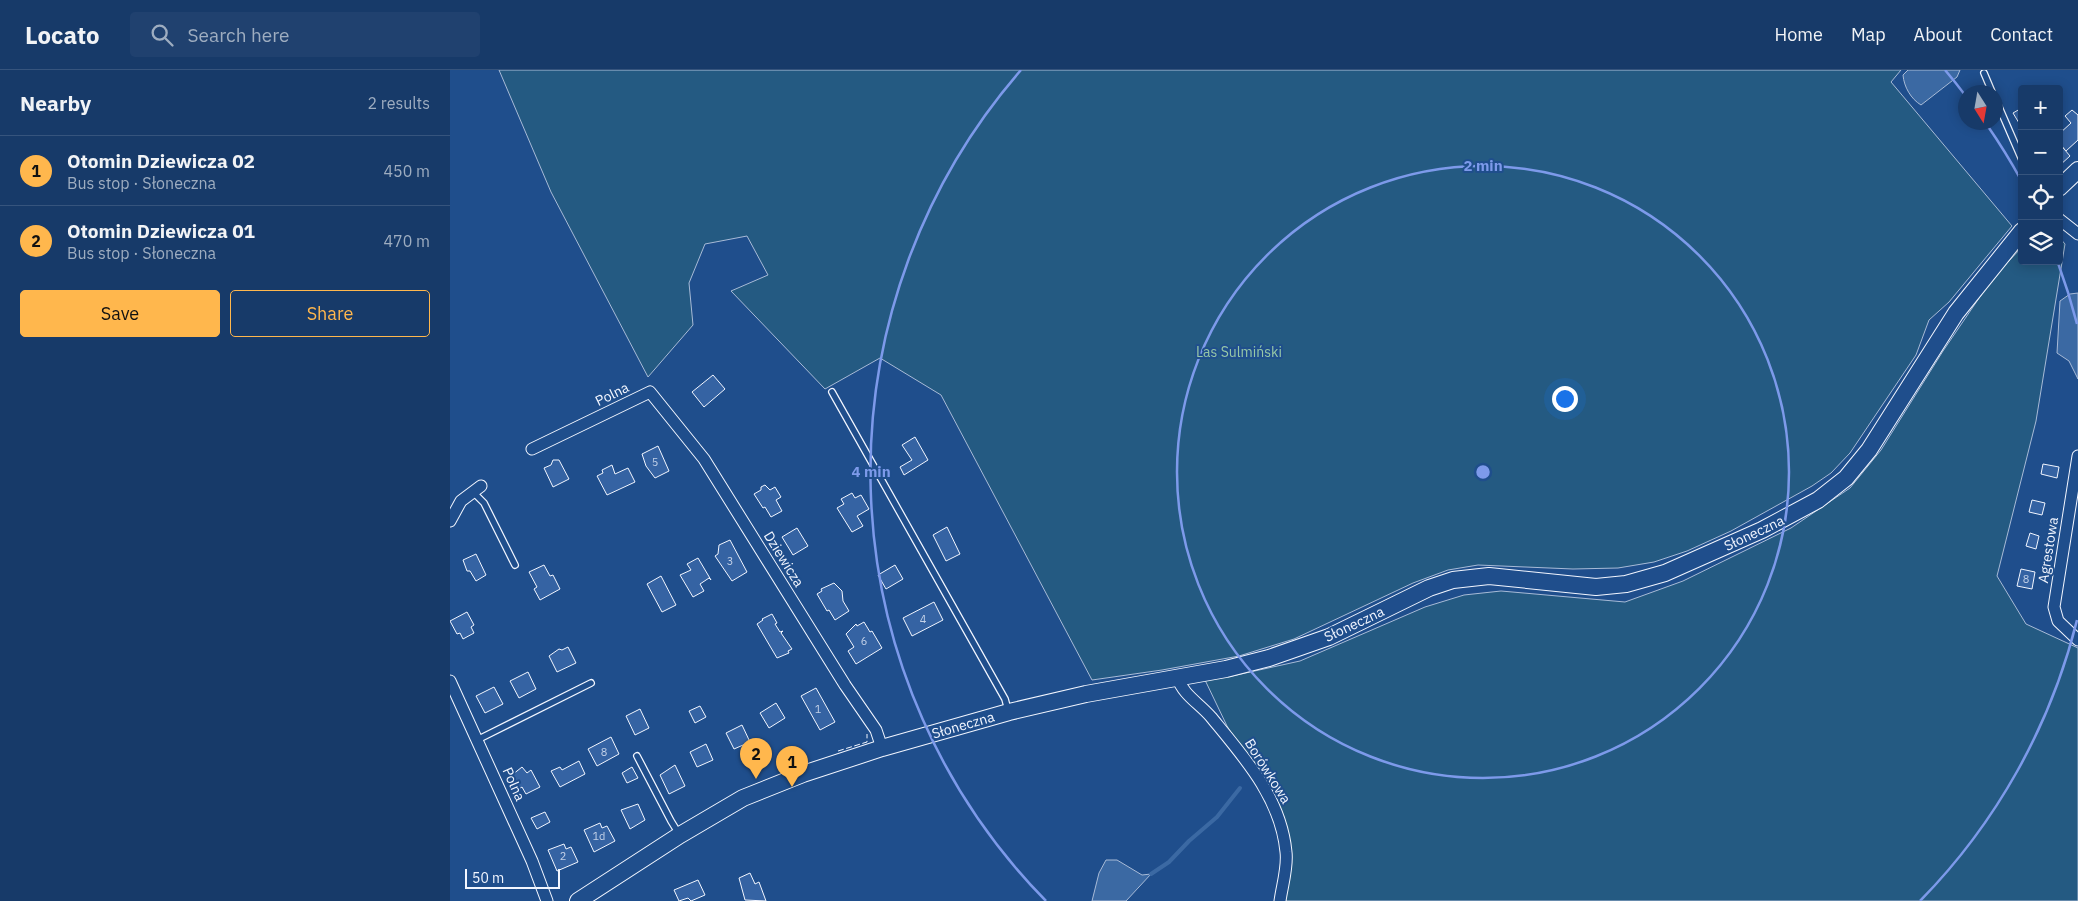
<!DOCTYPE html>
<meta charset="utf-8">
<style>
:root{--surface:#173a69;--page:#20416f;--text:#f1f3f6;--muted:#9eadc0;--line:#36547d;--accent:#ffb74d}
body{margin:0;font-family:"IBM Plex Sans",sans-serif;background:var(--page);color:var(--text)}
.controls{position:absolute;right:15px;top:15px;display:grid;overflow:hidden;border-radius:5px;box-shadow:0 2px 12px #0003}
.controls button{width:45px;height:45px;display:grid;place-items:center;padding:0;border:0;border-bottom:1px solid var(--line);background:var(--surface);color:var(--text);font:25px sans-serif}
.compass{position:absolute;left:1508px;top:15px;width:45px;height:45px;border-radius:50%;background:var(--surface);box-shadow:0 2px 12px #0003;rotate:169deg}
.scale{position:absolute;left:15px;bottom:12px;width:95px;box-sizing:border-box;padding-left:5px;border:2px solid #f2f6ff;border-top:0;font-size:14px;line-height:18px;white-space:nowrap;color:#f2f6ff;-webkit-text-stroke:4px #1f4e8c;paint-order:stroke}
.you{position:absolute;left:1114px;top:328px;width:18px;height:18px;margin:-12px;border:4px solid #fff;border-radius:50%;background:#1a73e8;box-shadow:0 0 0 8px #1a73e833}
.badge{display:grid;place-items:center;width:32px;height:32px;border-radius:50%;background:var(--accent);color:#111;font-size:16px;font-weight:700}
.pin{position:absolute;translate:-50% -41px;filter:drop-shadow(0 1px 2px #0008)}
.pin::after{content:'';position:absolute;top:26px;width:18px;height:15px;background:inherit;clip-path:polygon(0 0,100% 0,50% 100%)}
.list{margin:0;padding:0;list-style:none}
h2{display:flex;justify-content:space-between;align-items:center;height:65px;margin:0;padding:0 20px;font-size:21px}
h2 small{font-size:16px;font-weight:400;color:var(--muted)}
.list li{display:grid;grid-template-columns:32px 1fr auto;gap:15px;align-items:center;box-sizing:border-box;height:70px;padding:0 20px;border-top:1px solid var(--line)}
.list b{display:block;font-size:19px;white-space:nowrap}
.list p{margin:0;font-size:16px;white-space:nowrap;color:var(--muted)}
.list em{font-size:16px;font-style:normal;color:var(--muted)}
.actions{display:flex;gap:10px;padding:15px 20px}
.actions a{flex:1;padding:11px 0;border:1px solid var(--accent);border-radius:5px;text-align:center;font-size:18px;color:var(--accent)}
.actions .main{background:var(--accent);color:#111}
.icon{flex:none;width:28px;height:28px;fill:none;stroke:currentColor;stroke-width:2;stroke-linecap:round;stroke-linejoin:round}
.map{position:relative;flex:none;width:1628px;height:831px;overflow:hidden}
header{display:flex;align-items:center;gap:30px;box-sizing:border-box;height:70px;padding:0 25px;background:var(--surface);border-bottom:1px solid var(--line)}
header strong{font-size:24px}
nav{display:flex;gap:28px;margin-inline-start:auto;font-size:18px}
.search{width:350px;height:45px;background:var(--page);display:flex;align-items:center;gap:12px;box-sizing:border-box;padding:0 18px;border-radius:5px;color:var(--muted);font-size:19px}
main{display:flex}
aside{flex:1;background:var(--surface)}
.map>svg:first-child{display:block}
</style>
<header>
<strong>Locato</strong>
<div class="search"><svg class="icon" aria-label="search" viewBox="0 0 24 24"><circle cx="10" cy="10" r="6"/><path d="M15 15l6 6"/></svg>Search here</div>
<nav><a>Home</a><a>Map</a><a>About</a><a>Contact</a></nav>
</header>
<main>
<aside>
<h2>Nearby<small>2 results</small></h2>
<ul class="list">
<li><span class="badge">1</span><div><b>Otomin Dziewicza 02</b><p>Bus stop · Słoneczna</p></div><em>450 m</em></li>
<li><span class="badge">2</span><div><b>Otomin Dziewicza 01</b><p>Bus stop · Słoneczna</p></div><em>470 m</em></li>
</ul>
<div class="actions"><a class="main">Save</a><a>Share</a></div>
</aside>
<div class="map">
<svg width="1628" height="831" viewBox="0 0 1628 831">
<rect width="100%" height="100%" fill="#1f4e8c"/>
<path fill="#245a82" stroke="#a8bbd7" d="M49 0H1451L1441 12 1562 156 1499 232 1479 250 1466 285 1400 383 1381 403 1362 416 1281 461 1237 481 1204 492 1168 498 1123 499 1028 495 998 500 963 513 844 569 789 586 712 600 642 610 491 325 430 288 375 319 281 221 318 205 297 166 255 174 239 213 243 255 198 307 101 122Z
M1609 167 1615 174 1586 351 1547 506 1576 554 1628 578V831H834L839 768 834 747 777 656 755 610 782 606 850 591 975 537 1014 525 1051 521 1175 532 1233 511 1341 458 1400 418 1431 380 1493 281 1542 209 1572 177V191H1609Z"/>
<path fill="#3b69a3" stroke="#a8bbd7" d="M1458 0H1510L1507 7 1471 35C1461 29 1454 17 1453 5Z
M1628 223V309L1619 291 1607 283 1610 231 1620 224Z
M656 790H667L692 805 701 804 676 831H642L649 803Z"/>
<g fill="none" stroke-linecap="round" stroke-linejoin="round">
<path stroke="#3b69a3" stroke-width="4" d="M701 804 719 792 739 771 767 747 790 718"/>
</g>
<path fill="#3563a3" stroke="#f2f6ff" d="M1570 39 1572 43V58L1563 43Z
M1622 40 1628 45V70L1616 81 1609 73V64L1621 53 1615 46Z
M1609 73 1620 86 1609 96Z
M263 305 275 319 254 337 242 322Z
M465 367 478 390 454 405 450 397 462 390 452 375Z
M208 376 219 401 205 408 196 396 192 384Z
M103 390H109L119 409 103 417 94 398 101 395Z
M1593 394 1609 397 1607 408 1591 404Z
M162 395 165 404 178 398 185 412 157 425 147 406 153 403 152 400Z
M315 415 320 420 325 417 331 427 326 430 332 441 321 447 315 437 313 438 304 424 311 420V417Z
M402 423 405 428 411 425 419 439 407 446 413 456 402 462 387 438 394 434 391 429Z
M1582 430 1595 433 1592 445 1579 442Z
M497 457 510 484 496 491 483 465Z
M347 458 358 476 343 485 332 467Z
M1580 463 1589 466 1586 479 1576 476Z
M280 470 297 502 282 511 265 486 268 484 269 475Z
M26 484 36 505 26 511 20 501H17L13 490Z
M248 488 261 510 259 508 250 514 254 521 243 527 230 505 241 500 237 494Z
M94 495 100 506 103 505 110 519 90 530 84 519 87 517 79 502Z
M445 495 453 509 436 519 428 505Z
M1571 499 1585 502 1582 519 1567 516Z
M211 506 226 535 212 542 197 514Z
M384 513 392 521 393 531 399 541 385 550 379 540 377 541 367 524 372 521 371 519Z
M484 532 493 550 462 566 453 548Z
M17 542 24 555 21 557 24 563 13 569 10 563 7 564 0 551Z
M322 544 327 553 325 554 330 562 333 561 331 563 342 579 338 581 339 583 327 588 307 554 313 550 312 549Z
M414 552 420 562 422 561 432 578 406 594 398 581 404 577 396 564 406 554 407 556Z
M118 577 126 593 107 602 99 586 109 579 112 580Z
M78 602 86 619 69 628 60 611Z
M44 617 53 634 35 643 26 626Z
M366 618 385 652 370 660 351 626Z
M326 633 335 648 319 658 310 643Z
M250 636 256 647 245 653 239 641Z
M190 639 199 658 185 665 176 646Z
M292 655 300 672 284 679 276 663Z
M161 667 169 684 147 696 138 679Z
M256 674 263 690 247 697 240 682Z
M129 691 135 704 110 717 101 701 110 697 112 700Z
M225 695 235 716 219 724 210 705Z
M72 697 77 703 81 700 90 717 76 724 72 717 69 719 62 705Z
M182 697 188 708 177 713 172 703Z
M188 734 195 750 180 759 171 740Z
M95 742 100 752 87 759 81 748Z
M150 753 152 758 157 756 165 771 144 782 134 760Z
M114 774 116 779 121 777 128 792 107 801 98 780Z
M300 803 305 814 309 812 316 831 295 830 289 808Z
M248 810 255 825 241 831 238 828 229 831 224 820Z"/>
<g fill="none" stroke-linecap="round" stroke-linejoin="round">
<g stroke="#f2f6ff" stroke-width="8">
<path id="lane" d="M1534 3 1542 22
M1546 30 1572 90
M382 322 555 629 558 640
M23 422 34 433 65 495
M27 670 141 613
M187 686 221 751 229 764"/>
</g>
<g stroke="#f2f6ff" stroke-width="13">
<path id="street" d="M1609 149 1628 164
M82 379 200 322 254 389 395 615 426 660 432 678
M1628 386 1604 537 1608 551 1628 570
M0 451 11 431 31 416
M727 607C734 626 748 632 761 647 794 687 831 728 836 782 838 797 832 816 830 831
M0 611 82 791 97 831"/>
</g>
<g stroke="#f2f6ff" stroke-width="18">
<path id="secondary" d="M1609 118 1628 100
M128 831 230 765 293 728 353 704 432 678 559 642 636 624 776 599 819 588 879 567 979 518 1003 510 1039 506 1146 517 1176 514 1215 503 1312 460 1368 430 1396 408 1419 380 1506 243 1572 161"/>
</g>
<use href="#lane" stroke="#1f4e8c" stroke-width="5.5"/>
<use href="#street" stroke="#1f4e8c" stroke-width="11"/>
<use href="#secondary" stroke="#1f4e8c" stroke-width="16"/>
<path stroke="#f2f6ff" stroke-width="1" stroke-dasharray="6 2.5" stroke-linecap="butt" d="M388 681 417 672V664"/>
</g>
<g fill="none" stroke="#7d9aea" stroke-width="2.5">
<circle cx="1033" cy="402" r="306"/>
<path d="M1627 550A612 612 0 0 1 1470 831M596 831A612 612 0 0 1 571 0M1495 0A612 612 0 0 1 1515 25M1537 55A612 612 0 0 1 1571 110M1608 193A612 612 0 0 1 1627 254"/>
</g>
<g text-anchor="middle" stroke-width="4" stroke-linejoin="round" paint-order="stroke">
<g font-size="11" fill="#c3d1e8">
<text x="205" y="396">5</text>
<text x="280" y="495">3</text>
<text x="1576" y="513">8</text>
<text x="473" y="553">4</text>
<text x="414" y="575">6</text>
<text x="368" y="643">1</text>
<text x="154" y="686">8</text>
<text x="149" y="770">1d</text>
<text x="113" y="790">2</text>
</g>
<g font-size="14" fill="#97c8a6" stroke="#1f4e8c">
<text x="789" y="287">Las Sulmiński</text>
</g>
<g font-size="14" fill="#f2f6ff" stroke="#1f4e8c">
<text transform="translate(162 324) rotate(-26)" y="5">Polna</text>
<text transform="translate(1304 463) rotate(-25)" y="5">Słoneczna</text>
<text transform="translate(1598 480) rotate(-81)" y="5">Agrestowa</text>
<text transform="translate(334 489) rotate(58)" y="5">Dziewicza</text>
<text transform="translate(904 554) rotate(-25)" y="5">Słoneczna</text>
<text transform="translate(513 655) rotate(-16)" y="5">Słoneczna</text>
<text transform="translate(818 701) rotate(58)" y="5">Borówkowa</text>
<text transform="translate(64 714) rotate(66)" y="5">Polna</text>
</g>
</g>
<circle cx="1033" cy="402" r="8" fill="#7d9aea" stroke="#1f4e8c" stroke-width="2.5"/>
<g font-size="15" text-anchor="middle" font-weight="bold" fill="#7d9aea" stroke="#1f4e8c" stroke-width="4" stroke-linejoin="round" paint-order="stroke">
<text x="1033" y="101">2 min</text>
<text x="421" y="407">4 min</text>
</g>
</svg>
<div class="controls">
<button>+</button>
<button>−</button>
<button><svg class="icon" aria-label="locate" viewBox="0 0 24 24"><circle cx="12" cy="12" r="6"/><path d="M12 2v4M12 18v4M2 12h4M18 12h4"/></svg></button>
<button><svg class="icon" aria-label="layers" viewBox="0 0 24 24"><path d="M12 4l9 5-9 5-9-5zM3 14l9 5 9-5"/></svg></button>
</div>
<svg class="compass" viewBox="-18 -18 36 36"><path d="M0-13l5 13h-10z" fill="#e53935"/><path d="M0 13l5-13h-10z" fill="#9eadc0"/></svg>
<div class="scale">50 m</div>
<div class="you"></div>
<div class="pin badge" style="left:342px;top:717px">1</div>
<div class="pin badge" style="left:306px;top:709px">2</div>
</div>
</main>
